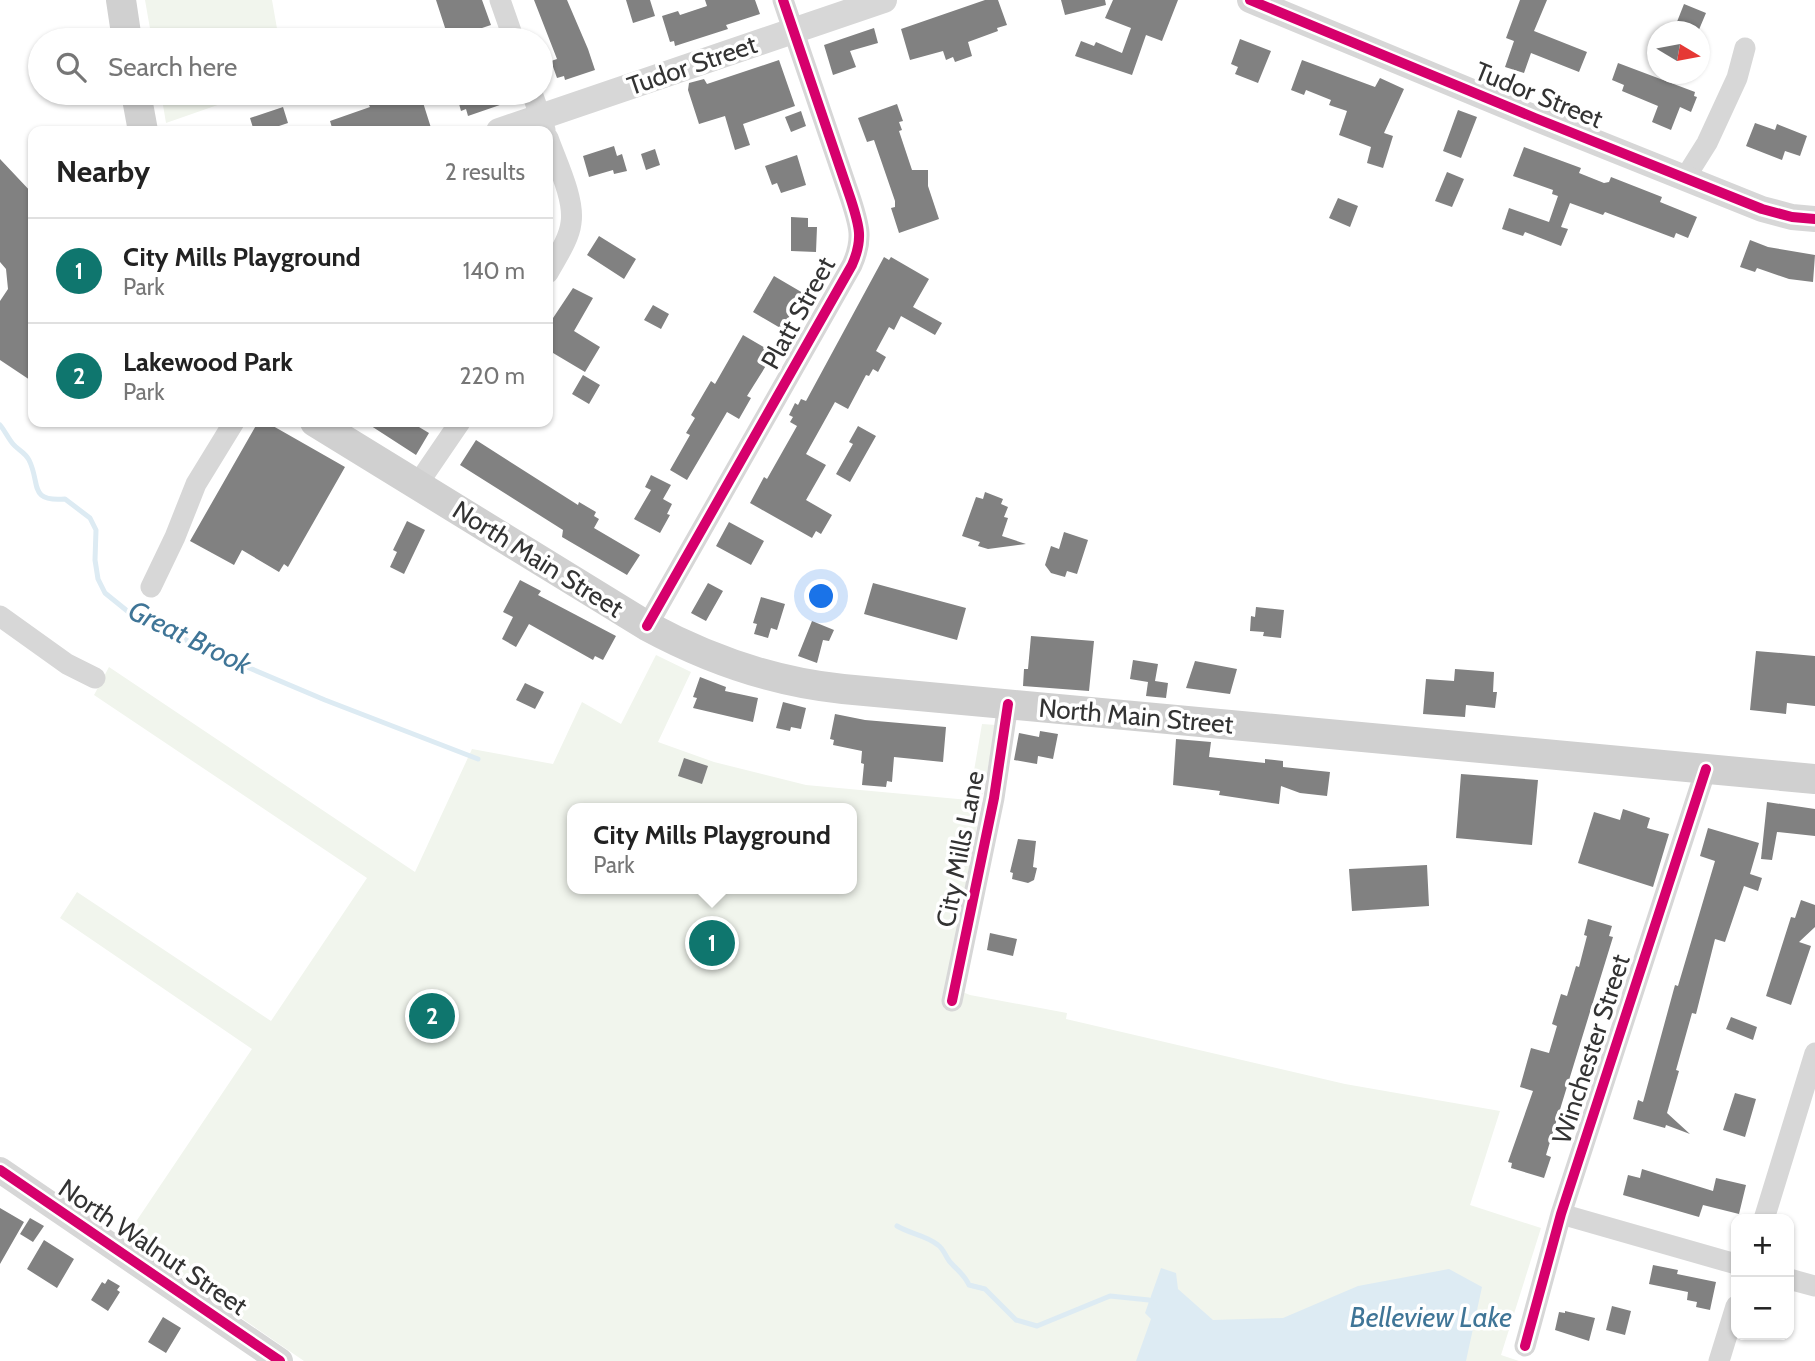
<!DOCTYPE html>
<meta charset="utf-8">
<style>
:root{--surface:#fff;--page:#f2f2f2;--text:#222;--muted:#767676;--line:#e0e0e0;--accent:#0f766e}
body{margin:0;font-family:Cabin,sans-serif;background:var(--page);color:var(--text)}
.controls{position:absolute;right:21px;bottom:21px;display:grid;overflow:hidden;border-radius:14px;box-shadow:0 2px 5px #0004}
.controls button{width:63px;height:63px;display:grid;place-items:center;padding:0;border:0;border-bottom:2px solid var(--line);background:var(--surface);color:var(--text);font:35px sans-serif}
.compass{position:absolute;left:1647px;top:21px;width:63px;height:63px;border-radius:50%;background:var(--surface);box-shadow:0 2px 5px #0004;rotate:100deg}
.you{position:absolute;left:822px;top:597px;width:24px;height:24px;margin:-18px;border:5px solid #fff;border-radius:50%;background:#1a73e8;box-shadow:0 0 0 10px #1a73e833}
.badge{display:grid;place-items:center;width:46px;height:46px;border-radius:50%;background:var(--accent);color:#fff;font-size:23px;font-weight:700}
.pin{position:absolute;translate:-50% -50%;border:4px solid #fff;box-shadow:0 2px 7px #0006}
.popup{position:absolute;left:567px;top:803px;width:290px;height:91px;box-sizing:border-box;display:grid;place-content:center;border-radius:14px;background:var(--surface);filter:drop-shadow(0 2px 5px #0005);font-size:23px;white-space:nowrap;color:var(--muted)}
.popup b{font-size:26px;color:var(--text)}
.popup::after{content:'';position:absolute;left:50%;top:100%;margin-left:-14px;border:14px solid transparent;border-top-color:var(--surface)}
.list{margin:0;padding:0;list-style:none}
h2{display:flex;justify-content:space-between;align-items:center;height:91px;margin:0;padding:0 28px;font-size:30px}
h2 small{font-size:23px;font-weight:400;color:var(--muted)}
.list li{display:grid;grid-template-columns:46px 1fr auto;gap:21px;align-items:center;box-sizing:border-box;height:105px;padding:0 28px;border-top:2px solid var(--line)}
.list b{display:block;font-size:26px;white-space:nowrap}
.list p{margin:0;font-size:23px;white-space:nowrap;color:var(--muted)}
.list em{font-size:23px;font-style:normal;color:var(--muted)}
.icon{flex:none;width:38px;height:38px;fill:none;stroke:currentColor;stroke-width:2;stroke-linecap:round;stroke-linejoin:round}
.map{position:relative;flex:none;width:1815px;height:1361px;overflow:hidden}
.search{position:absolute;background:var(--surface);box-shadow:0 2px 5px #0004;left:28px;top:28px;width:525px;height:77px;display:flex;align-items:center;gap:18px;box-sizing:border-box;padding:0 24px;border-radius:38px;color:var(--muted);font-size:26px}
.panel{position:absolute;background:var(--surface);box-shadow:0 2px 5px #0004;left:28px;top:126px;width:525px;height:301px;border-radius:14px}
.map>svg:first-child{display:block}
</style>
<div class="map">
<svg width="1815" height="1361" viewBox="0 0 1815 1361">
<rect width="100%" height="100%" fill="#fff"/>
<path fill="#f1f5ed" fill-rule="evenodd" d="M145 0H272L279 40H152Z
M161 93H252L166 123Z
M656 655 691 672 658 742 714 762 806 785 969 800 982 724 996 725 947 986 970 995 1067 1013 1066 1019 1345 1084 1500 1111 1470 1205 1541 1228 1501 1355 1519 1361H304L125 1238 252 1049 60 918 77 892 271 1021 367 878 94 695 109 667 415 872 472 749 553 764 582 702 621 724ZM572 808H852V889H572Z"/>
<path fill="#ddebf3" d="M1161 1268 1176 1273 1178 1289 1213 1320 1283 1318 1358 1286 1449 1269 1482 1287 1466 1361H1136L1151 1319 1145 1313Z"/>
<g fill="none" stroke-linecap="round" stroke-linejoin="round">
<path stroke="#ddebf3" stroke-width="5" d="M0 425C5 431 8 438 13 444 18 450 25 452 29 460 41 484 28 502 65 499L90 518 96 530 95 560 98 579 105 593 131 614 161 626 195 645 325 700 478 759
M897 1226C910 1234 926 1235 938 1245 944 1249 946 1258 951 1263 958 1271 964 1274 969 1285L985 1289 1016 1320 1037 1326 1110 1296 1149 1300 1155 1304"/>
</g>
<path fill="#818181" d="M436 0H482L491 25 482 28 488 40H449Z
M534 0H567L588 49 595 70 565 80 564 76 557 78 551 61 557 59Z
M626 0H650L655 16 633 23Z
M705 0H755L760 14 726 25 728 29 675 46 674 41 670 42 662 16 678 11 680 15 707 6Z
M985 0H998L1007 25 997 28 998 31 968 42 972 56 955 62 953 57 946 60 943 51 910 60 901 29Z
M1061 0H1105L1106 5 1065 15Z
M1113 0H1178L1162 41 1146 35 1132 75 1075 56 1081 41 1094 46 1096 42 1122 53 1131 28 1105 18Z
M1520 0H1547L1534 31 1587 52 1579 72 1531 53 1524 73 1505 67 1514 41 1506 38Z
M1684 4 1706 13 1698 32H1673Z
M874 28 878 43 850 51 856 67 833 75 824 45Z
M1240 39 1271 51 1258 83 1235 74 1238 67 1231 64Z
M779 60 795 106 743 124 750 145 735 150 725 116 699 124 688 90 689 83 704 79 707 84Z
M1302 60 1375 87 1380 78 1404 89 1384 133 1393 136 1383 168 1367 163 1371 147 1339 135 1347 111 1329 105 1331 100 1306 90 1304 95 1291 90Z
M1618 63 1695 92 1694 96 1697 97 1691 112 1680 107 1671 130 1652 122 1658 106 1622 91 1624 85 1612 80Z
M398 93H420L432 131H333L330 121 370 107 368 103Z
M456 93H519L520 98 468 116 466 109 461 111Z
M897 104 903 121 899 122 902 130 899 131 912 170H928V186L939 219 899 233 891 208 895 207V201L874 140 867 142 858 118Z
M283 107 288 123 264 131H254L250 118Z
M1458 110 1477 117 1461 158 1443 151Z
M801 111 806 126 791 132 785 117Z
M1755 123 1775 130 1777 124 1807 136 1800 156 1785 151 1782 160 1746 146Z
M614 146 617 156 622 154 627 171 614 174 613 170 589 177 583 156Z
M1524 147 1581 168 1579 173 1604 183 1609 182 1611 177 1662 197 1660 202 1697 217 1688 238 1676 233 1674 238 1605 212 1603 215 1570 203 1561 227 1568 229 1561 246 1525 232 1523 236 1502 229 1509 208 1549 222 1558 196 1552 194 1553 190 1513 176Z
M655 149 660 165 646 170 641 154Z
M797 155 806 185 781 193 777 183 772 185 765 166Z
M0 159 33 194V382L0 360V301L8 289 6 269 0 262Z
M1447 172 1464 179 1452 207 1435 201Z
M1338 198 1358 206 1350 227 1329 218Z
M791 217 808 218V227H817L816 252 791 251Z
M599 236 636 259 624 279 587 255Z
M1750 240 1768 247 1815 255 1813 282 1789 279 1757 268 1755 272 1740 267Z
M884 257 889 260 891 257 929 279 913 307 942 323 935 335 901 316 894 330 889 327 876 351 886 357 878 372 873 369 869 376 866 375 848 409 835 402 806 454 826 465 806 500 832 515 821 534 816 531 812 538 750 503 764 477 767 479 797 426 790 422 793 417 789 415 795 403 798 405 801 399 806 401Z
M774 276 803 293 782 329 753 312Z
M573 288 593 298 574 331 600 347 585 372 548 350V315L553 318Z
M653 305 669 314 661 329 644 320Z
M743 335 774 353 747 396 751 398 739 419 727 412 687 480 670 470 690 435 686 433 695 418 691 415 711 381 715 384Z
M583 375 600 385 589 404 572 394Z
M258 422H266L345 467 288 567 284 564 279 572 242 550 234 565 190 541Z
M365 422H423L419 427 429 433 416 455Z
M858 426 876 436 850 482 836 474 853 444 849 442Z
M476 440 578 505 579 502 596 512 594 516 599 519 594 528 640 555 627 575 562 537 563 530 460 465Z
M651 475 671 485 663 499 672 504 667 514 670 515 660 533 634 519 651 490 645 487Z
M985 492 1003 499 1001 504 1008 507 1004 517 1008 518 1002 536 1026 544 988 549 978 546 980 542 962 536 976 497 983 499Z
M407 521 425 530 404 574 390 567 397 552 393 550Z
M729 522 764 541 751 565 716 546Z
M1064 532 1088 540 1077 574 1067 571 1065 577 1051 573 1045 565 1051 546 1059 549Z
M520 580 541 591 538 595 616 636 603 660 595 656 593 660 529 624 516 647 502 639 513 617 503 612Z
M708 583 723 591 706 621 691 613Z
M873 583 966 608 957 640 864 614Z
M761 597 785 604 777 630 771 628 768 638 754 634 757 624 753 623Z
M1256 607 1284 610 1281 638 1263 636 1264 632 1250 631 1251 616 1255 617Z
M812 621 834 630 829 641 823 640 817 663 798 656Z
M1031 636 1094 641 1089 691 1023 686 1024 669H1028Z
M1756 651 1815 656V706L1787 703 1786 714 1750 710Z
M1133 660 1158 664 1155 681 1168 683 1166 698 1146 696 1148 682 1130 679Z
M1195 661 1237 669 1230 694 1186 688Z
M1455 669 1494 672 1493 692H1497L1495 708 1466 705 1465 717 1423 714 1426 679 1454 681Z
M700 677 726 687 725 691 758 698 753 722 693 708 697 698 693 697Z
M525 683 544 692 535 709 516 700Z
M783 702 806 708 801 729 791 727 790 731 776 728Z
M835 714 865 720 946 727 943 762 894 757 892 782 887 781 886 787 862 785 864 764 861 763 862 751 833 745 834 740 830 739Z
M1040 731 1058 734 1053 759 1038 756 1037 764 1014 760 1019 733 1039 737Z
M1176 739 1211 742 1209 757 1265 763V759L1283 761V767L1330 772 1327 796 1300 793 1281 786 1279 804 1219 795 1220 791 1173 785Z
M684 758 708 766 702 784 678 776Z
M1461 774 1538 780 1532 845 1456 838Z
M1767 802 1815 809V836L1777 832 1772 860 1761 859Z
M1623 809 1650 818 1647 828 1669 834 1653 887 1578 863 1594 812 1620 820Z
M1708 828 1759 843 1750 874 1762 878 1758 891 1744 886 1725 942 1715 939 1696 1014 1692 1013 1676 1070 1679 1071 1667 1113 1690 1134 1666 1125 1665 1128 1633 1119 1638 1100 1643 1102 1675 985 1678 986 1715 861 1700 856Z
M1018 839 1036 841 1033 867 1037 868 1034 880 1028 883 1012 879 1013 873 1010 872Z
M1427 865 1429 906 1352 911 1349 869Z
M1801 900 1815 905V927L1799 942 1811 946 1791 1005 1766 996 1791 917 1795 918Z
M1588 919 1612 926 1609 936 1613 937 1546 1155 1551 1157 1544 1178 1511 1168 1512 1163 1508 1162 1533 1091 1520 1087 1531 1048 1549 1053 1557 1026 1552 1024 1561 994 1567 996 1576 966 1579 967 1587 936 1584 935Z
M990 933 1017 939 1013 956 987 950Z
M1731 1017 1757 1027 1753 1040 1726 1029Z
M1735 1093 1756 1099 1745 1137 1723 1130Z
M1642 1169 1713 1191 1716 1178 1746 1185 1739 1214 1703 1205 1699 1217 1623 1195 1628 1175 1640 1178Z
M0 1208 24 1222 0 1264Z
M30 1218 44 1226 33 1242 20 1234Z
M44 1240 74 1259 57 1288 27 1269Z
M1653 1265 1678 1270 1677 1274 1716 1282 1710 1310 1696 1307 1697 1302 1687 1300 1688 1292 1649 1284Z
M108 1279 120 1286 117 1290 120 1292 108 1311 91 1300 102 1282 105 1284Z
M1612 1306 1631 1311 1625 1335 1606 1330Z
M1565 1311 1595 1318 1589 1341 1555 1330 1559 1312 1565 1313Z
M163 1317 181 1328 166 1353 148 1342Z"/>
<g fill="none" stroke-linecap="round" stroke-linejoin="round">
<path stroke="#d7d7d7" stroke-width="21" d="M500 0 514 40
M532 93 545 130
M548 138C556 161 575 199 571 223 569 240 556 258 548 273
M1685 178 1707 143 1737 78 1745 48
M417 485 460 422
M151 587 175 537 196 484 234 422
M0 616 67 664 95 678
M647 626 852 265C864 238 859 225 850 197L783 0
M952 1001 994 798 1008 704
M1561 1214 1736 1264
M1764 1219 1815 1053
M1789 1279 1815 1286
M1525 1346 1561 1214 1706 769
M1719 1361 1736 1306"/>
<path stroke="#d7d7d7" stroke-width="26" d="M1250 0 1535 118 1762 209 1792 217 1815 219
M499 131 884 0
M0 1170 280 1361"/>
<path stroke="#d0d0d0" stroke-width="30" d="M121 0 127 40
M136 93 143 131
M315 422 647 626C708 659 773 682 843 689L1815 779"/>
<g stroke="#fff" stroke-width="15">
<path id="cycleway" d="M1250 0 1535 118 1762 209 1792 217 1815 219
M647 626 852 265C864 238 859 225 850 197L783 0
M952 1001 994 798 1008 704
M0 1170 280 1361
M1525 1346 1561 1214 1706 769"/>
</g>
<use href="#cycleway" stroke="#d6006c" stroke-width="10"/>
</g>
<g text-anchor="middle" stroke-width="7" stroke-linejoin="round" paint-order="stroke">
<g font-size="26" fill="#333" stroke="#fff">
<text transform="translate(692 65) rotate(-19)" y="9">Tudor Street</text>
<text transform="translate(1539 95) rotate(22)" y="9">Tudor Street</text>
<text transform="translate(798 313) rotate(-61)" y="9">Platt Street</text>
<text transform="translate(538 559) rotate(32)" y="9">North Main Street</text>
<text transform="translate(1136 716) rotate(5)" y="9">North Main Street</text>
<text transform="translate(960 849) rotate(-79)" y="9">City Mills Lane</text>
<text transform="translate(1591 1049) rotate(-72)" y="9">Winchester Street</text>
<text transform="translate(153 1247) rotate(34)" y="9">North Walnut Street</text>
</g>
<g font-size="28" font-style="italic" fill="#3f7597" stroke="#fff">
<text transform="translate(190 637) rotate(26)" y="10">Great Brook</text>
<text x="1431" y="1327">Belleview Lake</text>
</g>
</g>
</svg>
<div class="controls">
<button>+</button>
<button>−</button>
</div>
<svg class="compass" viewBox="-18 -18 36 36"><path d="M0-13l5 13h-10z" fill="#e53935"/><path d="M0 13l5-13h-10z" fill="#767676"/></svg>
<div class="you"></div>
<div class="pin badge" style="left:712px;top:943px">1</div>
<div class="popup"><b>City Mills Playground</b>Park</div>
<div class="pin badge" style="left:432px;top:1016px">2</div>
<div class="search"><svg class="icon" aria-label="search" viewBox="0 0 24 24"><circle cx="10" cy="10" r="6"/><path d="M15 15l6 6"/></svg>Search here</div>
<section class="panel">
<h2>Nearby<small>2 results</small></h2>
<ul class="list">
<li><span class="badge">1</span><div><b>City Mills Playground</b><p>Park</p></div><em>140 m</em></li>
<li><span class="badge">2</span><div><b>Lakewood Park</b><p>Park</p></div><em>220 m</em></li>
</ul>
</section>
</div>
